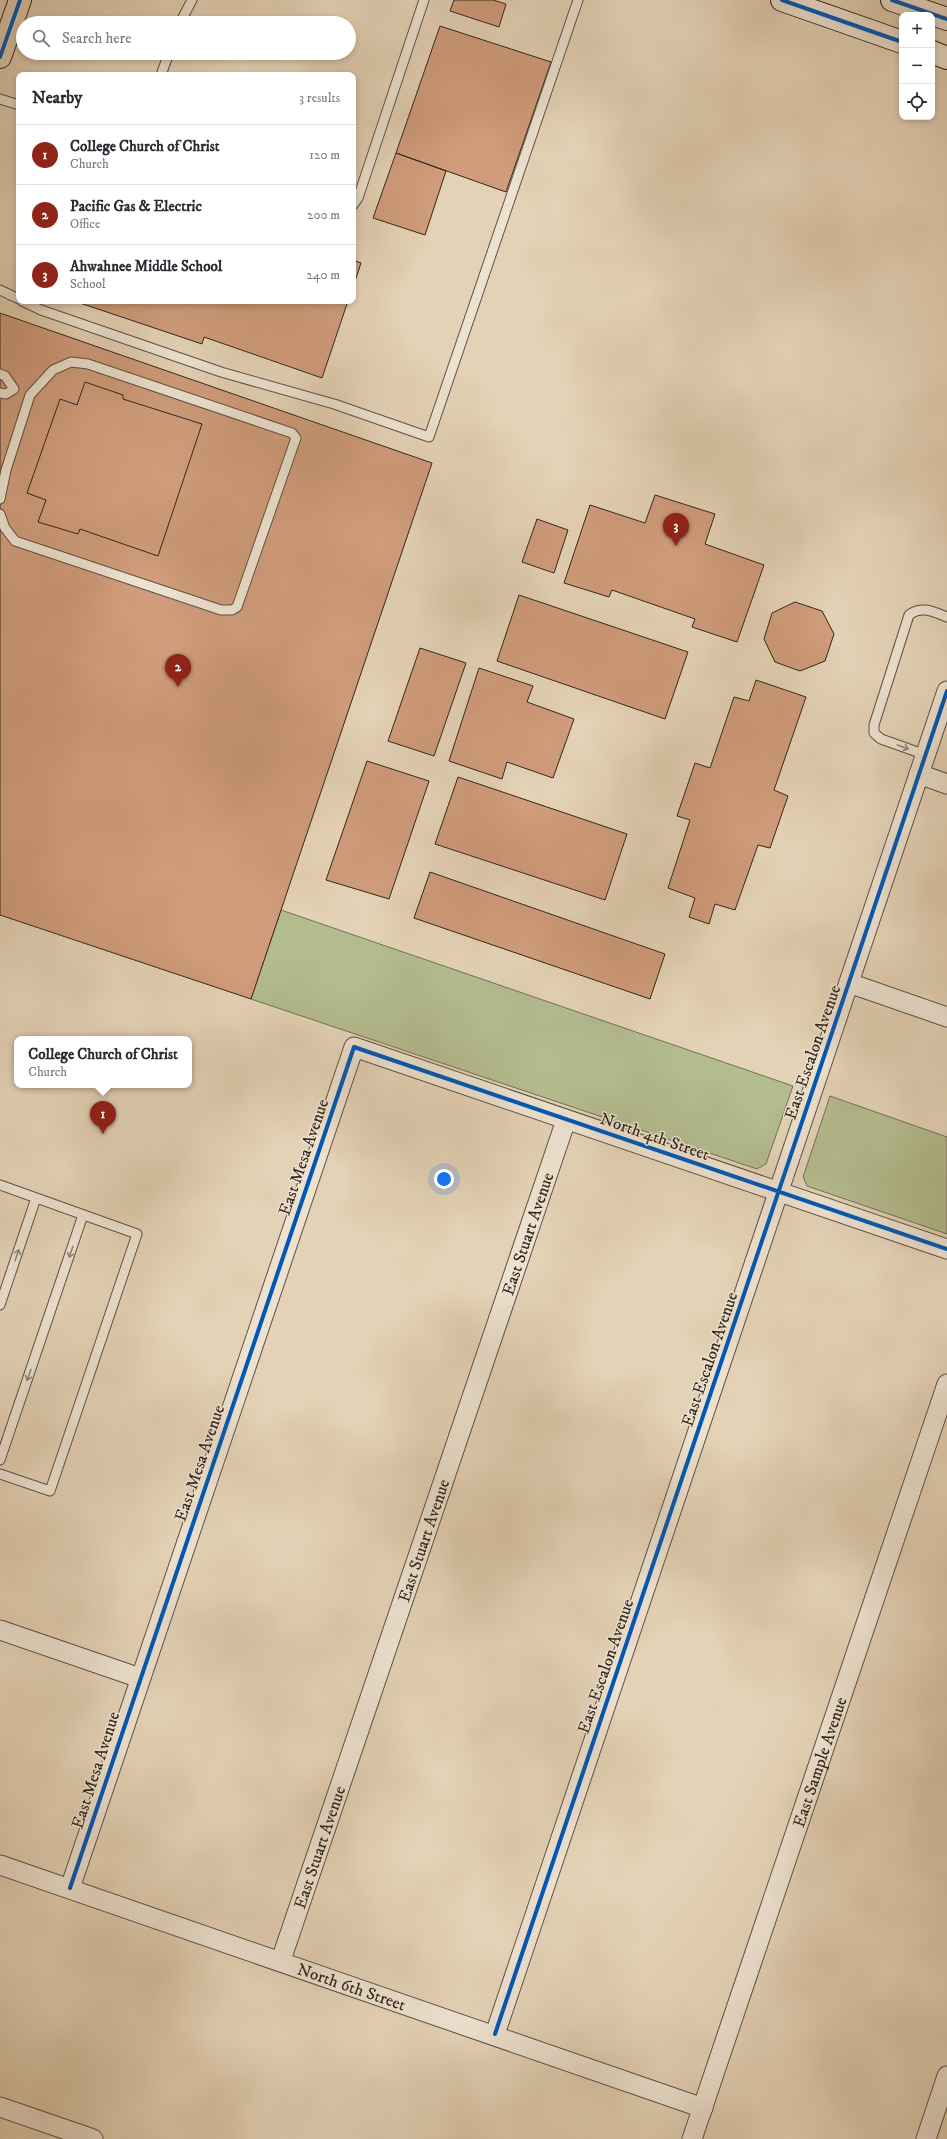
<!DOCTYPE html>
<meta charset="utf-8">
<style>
:root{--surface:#fff;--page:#f7f7f7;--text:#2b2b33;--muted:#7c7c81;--line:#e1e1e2;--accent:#8f2418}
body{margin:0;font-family:"IM FELL DW Pica",serif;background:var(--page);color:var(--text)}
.controls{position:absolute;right:12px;top:12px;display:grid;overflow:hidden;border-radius:8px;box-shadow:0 2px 6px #0003}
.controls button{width:36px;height:36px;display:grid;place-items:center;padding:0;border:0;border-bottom:1px solid var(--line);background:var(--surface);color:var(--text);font:20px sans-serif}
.you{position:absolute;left:444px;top:1179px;width:14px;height:14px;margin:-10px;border:3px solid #fff;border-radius:50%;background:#1a73e8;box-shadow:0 0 0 6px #1a73e833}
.badge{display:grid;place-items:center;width:26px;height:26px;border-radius:50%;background:var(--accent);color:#fff;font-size:13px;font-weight:700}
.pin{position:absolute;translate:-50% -33px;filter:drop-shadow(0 1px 2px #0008)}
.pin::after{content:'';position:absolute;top:21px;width:14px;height:12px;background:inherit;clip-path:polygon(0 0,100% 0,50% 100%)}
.popup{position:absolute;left:14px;top:1036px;width:178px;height:52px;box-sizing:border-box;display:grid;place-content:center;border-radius:8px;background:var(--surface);filter:drop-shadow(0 1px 3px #0005);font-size:13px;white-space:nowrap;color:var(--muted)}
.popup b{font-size:15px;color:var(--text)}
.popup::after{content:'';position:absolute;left:50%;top:100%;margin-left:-8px;border:8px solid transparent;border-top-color:var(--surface)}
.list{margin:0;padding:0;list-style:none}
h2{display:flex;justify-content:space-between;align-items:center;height:52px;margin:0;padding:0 16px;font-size:17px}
h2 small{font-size:13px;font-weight:400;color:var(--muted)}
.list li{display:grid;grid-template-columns:26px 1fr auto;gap:12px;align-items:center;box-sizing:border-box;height:60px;padding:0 16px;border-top:1px solid var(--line)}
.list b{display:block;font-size:15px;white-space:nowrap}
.list p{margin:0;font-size:13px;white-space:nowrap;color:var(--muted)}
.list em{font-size:13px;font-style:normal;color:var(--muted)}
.icon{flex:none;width:22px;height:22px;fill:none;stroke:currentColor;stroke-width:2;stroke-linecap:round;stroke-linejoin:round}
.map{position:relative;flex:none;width:947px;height:2139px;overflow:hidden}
.search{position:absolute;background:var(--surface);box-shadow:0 2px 6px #0003;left:16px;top:16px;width:340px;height:44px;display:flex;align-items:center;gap:10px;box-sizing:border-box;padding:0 14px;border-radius:22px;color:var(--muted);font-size:15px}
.panel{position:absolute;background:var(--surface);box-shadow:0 2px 6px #0003;left:16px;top:72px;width:340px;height:232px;border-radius:8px}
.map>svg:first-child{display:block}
</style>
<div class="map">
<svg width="947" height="2139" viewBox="0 0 947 2139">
<rect width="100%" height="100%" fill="#e4d2b6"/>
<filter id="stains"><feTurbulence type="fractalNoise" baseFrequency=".005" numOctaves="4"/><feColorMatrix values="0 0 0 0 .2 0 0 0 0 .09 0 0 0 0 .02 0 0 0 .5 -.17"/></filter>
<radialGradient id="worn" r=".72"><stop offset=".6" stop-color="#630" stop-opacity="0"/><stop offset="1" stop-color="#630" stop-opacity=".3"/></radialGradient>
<path fill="#b3bc8f" stroke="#727156" d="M281 910 793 1086 766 1164 757 1169 251 999Z
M830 1096 947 1137V1234L807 1186 803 1177Z"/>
<path fill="#d09c7b" stroke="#32261c" d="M454 0H493L506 4 499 27 450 11Z
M440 26 551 62 506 192 396 153Z
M396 153 446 171 425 235 373 218Z
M353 260 361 263 353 287Z
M74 301H348L322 378 204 337 202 344Z
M0 313 432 463 251 999 0 915Z
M85 382 123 395V399L202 424 158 556 80 529 78 534 38 522 46 500 27 493 60 399 77 405Z
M655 495 715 514 705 544 764 565 737 642 692 627 695 619 612 590 609 597 564 583 590 505 645 523Z
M537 519 568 530 554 573 522 562Z
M519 595 688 652 665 719 497 661Z
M795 602 822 611 834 634 825 661 800 671 775 662 764 639 772 613Z
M420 648 466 663 434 756 388 741Z
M479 668 533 686 527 702 574 719 553 778 507 762 502 779 449 761Z
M756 680 806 697 774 790 788 796 770 848 758 845 735 910 715 904 709 924 689 917 695 898 668 888 690 820 677 816 695 763 710 768 734 697 749 701Z
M367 761 429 781 389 899 326 880Z
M458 777 627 834 605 900 435 844Z
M430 872 665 954 650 999 414 918Z"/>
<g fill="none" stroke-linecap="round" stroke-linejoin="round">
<g stroke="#5e5142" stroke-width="11">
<path id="lane" d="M180 23 192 0
M161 75 169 53
M0 99 19 105
M353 205 358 198 424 0
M0 290 19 299
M22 301 41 310 221 372 334 404 429 437 578 0
M0 374 5 376 14 389 6 394 0 393
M0 499 6 470 30 395 53 370 71 362 88 364 292 433 296 438 237 607 232 610H221L15 541 5 528 0 514
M926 755 881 739 874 733V725L909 615C921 605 934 612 947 617
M0 1185 137 1234 50 1491 0 1474
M0 1305 36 1198
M0 1460 83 1215"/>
</g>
<g stroke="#5e5142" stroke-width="21">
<g id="street">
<path d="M919 774 947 784"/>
<path d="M849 983 947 1017"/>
<path d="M0 1630 140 1678"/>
<path id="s1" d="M0 1865 703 2108"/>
<path d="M70 1888 354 1047 947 1249"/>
<path id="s2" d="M281 1960 566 1120"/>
<path d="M495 2034 947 691"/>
<path d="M0 2107 93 2139"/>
<path id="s3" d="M692 2139 947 1384"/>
<path d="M926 2139 947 2076"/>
</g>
</g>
<g stroke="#32261c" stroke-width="24">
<path id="secondary" d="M782 0 902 42
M892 0 947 19
M932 52 947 58"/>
</g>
<g stroke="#32261c" stroke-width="24">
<path id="primary" d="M0 57 20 0"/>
</g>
<use href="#lane" stroke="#ede2d0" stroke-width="9"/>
<use href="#street" stroke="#ede2d0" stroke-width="19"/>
<use href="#secondary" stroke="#ede2d0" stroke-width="22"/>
<use href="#primary" stroke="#e4d2b6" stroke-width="22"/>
<g stroke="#ede2d0" stroke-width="6">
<path id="cycleway" d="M782 0 902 42
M892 0 947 19
M0 57 20 0
M70 1888 354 1047 947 1249
M495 2034 947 691"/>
</g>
<use href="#cycleway" stroke="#0057b8" stroke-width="4"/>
</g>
<defs><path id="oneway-shaft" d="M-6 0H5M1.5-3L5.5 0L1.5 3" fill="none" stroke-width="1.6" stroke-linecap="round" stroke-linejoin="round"/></defs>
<g stroke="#908476">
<use href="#oneway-shaft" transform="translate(903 747) rotate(20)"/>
<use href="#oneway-shaft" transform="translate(71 1252) rotate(109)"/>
<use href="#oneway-shaft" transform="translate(17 1255) rotate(-71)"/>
<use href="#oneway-shaft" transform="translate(29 1375) rotate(109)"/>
</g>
<g text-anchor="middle" stroke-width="3" stroke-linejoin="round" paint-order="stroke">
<g font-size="17" fill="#32261c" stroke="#ede2d0">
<text transform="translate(812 1052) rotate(-71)" y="6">East Escalon Avenue</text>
<text transform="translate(655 1136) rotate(19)" y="6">North 4th Street</text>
<text transform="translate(303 1157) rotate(-71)" y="6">East Mesa Avenue</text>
<text dy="6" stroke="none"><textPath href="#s2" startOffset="767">East Stuart Avenue</textPath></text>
<text transform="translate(709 1359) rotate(-71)" y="6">East Escalon Avenue</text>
<text transform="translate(199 1463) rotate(-71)" y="6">East Mesa Avenue</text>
<text dy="6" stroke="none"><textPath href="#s2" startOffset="443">East Stuart Avenue</textPath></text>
<text transform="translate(605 1666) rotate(-71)" y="6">East Escalon Avenue</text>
<text dy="6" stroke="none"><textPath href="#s3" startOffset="398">East Sample Avenue</textPath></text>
<text transform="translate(95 1770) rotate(-72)" y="6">East Mesa Avenue</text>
<text dy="6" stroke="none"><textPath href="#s2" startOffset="119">East Stuart Avenue</textPath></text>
<text dy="6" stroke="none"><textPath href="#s1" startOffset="372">North 6th Street</textPath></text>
</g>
</g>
<rect width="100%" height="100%" filter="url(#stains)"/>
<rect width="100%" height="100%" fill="url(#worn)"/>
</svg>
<div class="controls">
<button>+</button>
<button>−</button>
<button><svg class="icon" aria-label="locate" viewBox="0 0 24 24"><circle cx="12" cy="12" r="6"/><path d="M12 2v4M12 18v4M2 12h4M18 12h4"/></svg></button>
</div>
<div class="you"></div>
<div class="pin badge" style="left:103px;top:1134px">1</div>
<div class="popup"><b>College Church of Christ</b>Church</div>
<div class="pin badge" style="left:178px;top:687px">2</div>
<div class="pin badge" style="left:676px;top:546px">3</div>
<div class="search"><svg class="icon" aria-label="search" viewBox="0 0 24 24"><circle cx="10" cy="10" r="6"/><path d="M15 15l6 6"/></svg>Search here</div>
<section class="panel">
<h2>Nearby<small>3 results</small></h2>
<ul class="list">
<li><span class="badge">1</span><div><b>College Church of Christ</b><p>Church</p></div><em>120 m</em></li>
<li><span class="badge">2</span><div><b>Pacific Gas &amp; Electric</b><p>Office</p></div><em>200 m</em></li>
<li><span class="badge">3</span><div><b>Ahwahnee Middle School</b><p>School</p></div><em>240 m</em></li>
</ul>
</section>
</div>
